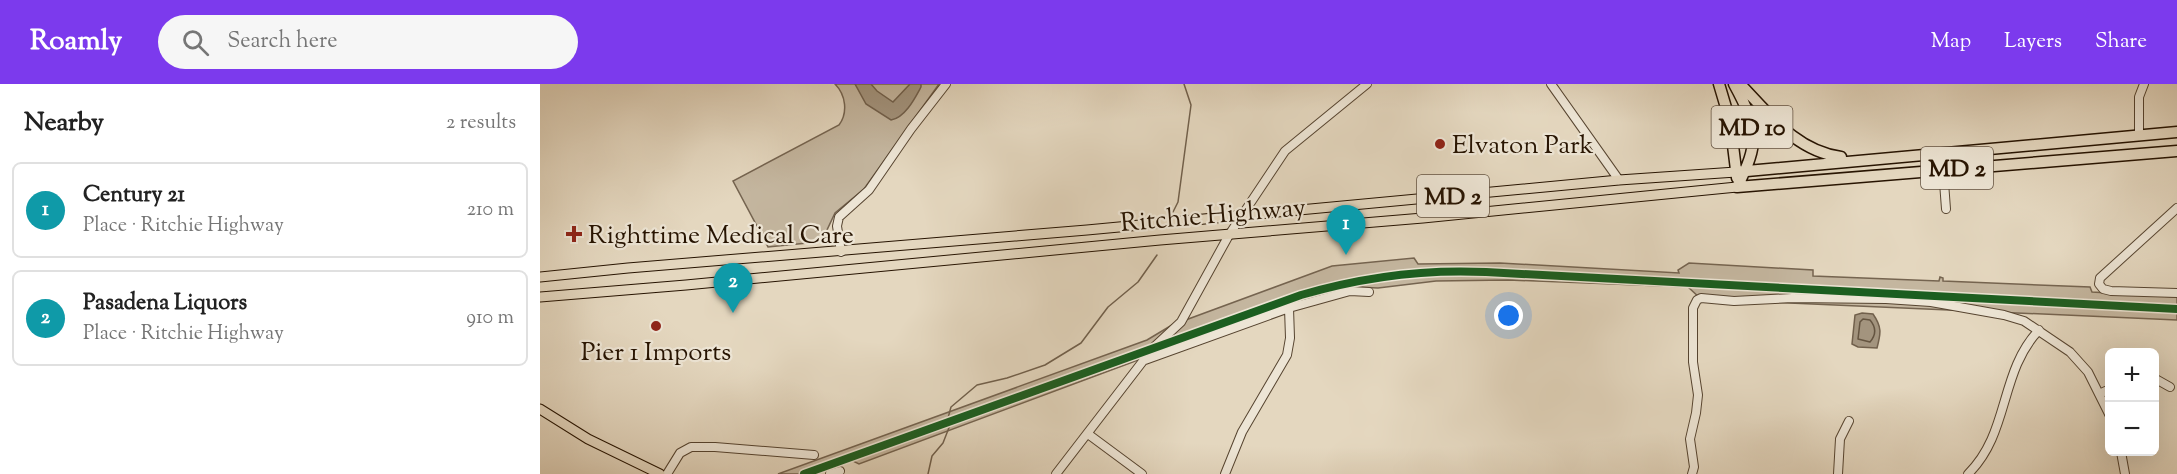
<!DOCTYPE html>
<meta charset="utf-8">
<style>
:root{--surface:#fff;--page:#f6f6f6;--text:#222;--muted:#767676;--line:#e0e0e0;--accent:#7c3aed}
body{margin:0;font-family:"Sorts Mill Goudy",serif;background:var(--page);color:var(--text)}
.controls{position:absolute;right:18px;bottom:18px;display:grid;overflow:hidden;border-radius:9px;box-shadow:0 6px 24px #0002}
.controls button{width:54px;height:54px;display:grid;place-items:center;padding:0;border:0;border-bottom:2px solid var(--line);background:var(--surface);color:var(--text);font:30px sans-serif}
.you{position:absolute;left:969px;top:232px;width:21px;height:21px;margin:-15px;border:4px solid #fff;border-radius:50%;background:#1a73e8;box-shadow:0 0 0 9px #1a73e833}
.badge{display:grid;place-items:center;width:39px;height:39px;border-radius:50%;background:var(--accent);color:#fff;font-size:20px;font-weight:700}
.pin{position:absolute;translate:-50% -50px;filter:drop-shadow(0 2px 3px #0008)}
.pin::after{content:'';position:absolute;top:32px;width:21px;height:18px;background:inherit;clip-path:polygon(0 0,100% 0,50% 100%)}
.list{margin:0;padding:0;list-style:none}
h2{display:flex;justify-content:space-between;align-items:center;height:78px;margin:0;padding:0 24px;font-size:26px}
h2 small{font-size:20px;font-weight:400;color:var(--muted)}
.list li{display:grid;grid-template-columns:39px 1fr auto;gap:18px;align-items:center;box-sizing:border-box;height:96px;margin:0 12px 12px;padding:0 12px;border:2px solid var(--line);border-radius:9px}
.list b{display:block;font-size:22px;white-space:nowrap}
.list p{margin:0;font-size:20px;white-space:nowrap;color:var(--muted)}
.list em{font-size:20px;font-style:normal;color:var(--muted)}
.icon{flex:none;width:33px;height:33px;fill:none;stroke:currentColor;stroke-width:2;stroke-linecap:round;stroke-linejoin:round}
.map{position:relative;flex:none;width:1637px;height:390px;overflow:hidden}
header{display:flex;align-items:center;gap:36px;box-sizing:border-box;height:84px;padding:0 30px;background:var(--accent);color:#fff}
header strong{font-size:28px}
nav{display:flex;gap:33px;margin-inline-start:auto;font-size:21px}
.search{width:420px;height:54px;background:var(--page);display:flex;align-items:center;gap:15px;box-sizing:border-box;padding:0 21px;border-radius:33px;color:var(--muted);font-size:22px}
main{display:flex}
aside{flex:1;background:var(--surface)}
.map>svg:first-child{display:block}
</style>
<header>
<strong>Roamly</strong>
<div class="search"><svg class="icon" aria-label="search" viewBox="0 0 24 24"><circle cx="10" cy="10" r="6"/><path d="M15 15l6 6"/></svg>Search here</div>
<nav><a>Map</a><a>Layers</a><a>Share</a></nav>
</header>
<main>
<aside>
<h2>Nearby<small>2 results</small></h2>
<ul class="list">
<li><span class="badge" style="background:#0f9aa8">1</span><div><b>Century 21</b><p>Place · Ritchie Highway</p></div><em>210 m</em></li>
<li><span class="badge" style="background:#0f9aa8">2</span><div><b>Pasadena Liquors</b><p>Place · Ritchie Highway</p></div><em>910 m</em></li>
</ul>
</aside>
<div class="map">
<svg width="1637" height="390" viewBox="0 0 1637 390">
<rect width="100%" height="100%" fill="#e4d7bf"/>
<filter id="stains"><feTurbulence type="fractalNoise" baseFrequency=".00333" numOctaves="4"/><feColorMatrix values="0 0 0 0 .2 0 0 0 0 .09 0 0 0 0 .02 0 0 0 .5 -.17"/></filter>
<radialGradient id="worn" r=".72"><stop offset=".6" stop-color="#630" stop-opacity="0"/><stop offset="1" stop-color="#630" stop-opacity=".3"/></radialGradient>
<path fill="#c4b69f" stroke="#756450" stroke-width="1.5" d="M295 0H399L324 105 295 129 287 146V157L228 163 193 97 299 41C308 29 306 11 295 0Z
M874 174 878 180 960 179 1139 189 1138 186 1149 179 1273 186V192L1399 197 1400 193 1403 194V197L1550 203 1552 208 1637 213V236L1161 215 1148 203 968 196 896 197 838 204 815 203 797 205 734 223 590 279 319 380 311 376 276 390H238L607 256 632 241 792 182Z"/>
<path fill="#a3947e" stroke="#71604c" stroke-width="1.5" d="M315 0H331L337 7 353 18 370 0H381V3C375 14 365 34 351 36L326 20Z
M1322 229 1333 230C1342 243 1341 249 1337 264L1318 263 1312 260 1315 231Z"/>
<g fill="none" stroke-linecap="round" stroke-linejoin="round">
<path stroke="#645440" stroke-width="1.5" d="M1323 235 1330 236C1336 243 1336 251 1330 258L1318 255 1320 238Z"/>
<path stroke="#71604c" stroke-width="1.5" d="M633 128 638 118 651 21 644 0
M408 334 411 323 437 301 467 294 505 281 541 259 568 223 598 198 617 171
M388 390 392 372 403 359 410 341"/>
<g stroke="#564430" stroke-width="10">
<path id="minor" d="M1011 0 1079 96
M1599 51V13L1604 0
M1403 85 1406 125
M1637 124 1560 194 1559 200 1563 205 1571 207 1637 209
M301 168 297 142 299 133 329 106 371 45 406 0
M605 276 749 224 810 207 829 208
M1614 294 1630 303
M1559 310 1570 305
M548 350 602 390
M1581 368 1585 390
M127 390 140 369 151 363H175L274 371
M290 390 300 387
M516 390 613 264 641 238 689 151 745 67 827 0
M685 390 702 348 747 271 750 254 749 224
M1152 390 1154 383 1150 355 1156 329 1158 311 1153 278V224L1157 216 1161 214 1194 217 1252 214 1346 215 1391 218 1464 231 1484 237 1530 268 1548 288 1570 332
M1298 390 1300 355 1309 337
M1428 390C1470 349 1459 288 1499 246"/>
</g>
<g stroke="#261301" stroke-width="11">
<path id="major" d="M0 193 88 184 547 146 1079 96 1196 88
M0 213 146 201 620 156 883 134 1197 103
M0 325 48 355 120 390"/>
</g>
<g stroke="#261301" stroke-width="13">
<path id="highway" d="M1179 0 1190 37 1197 94
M1194 0C1218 44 1220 59 1197 103
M1200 0C1230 31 1256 67 1301 73
M1196 88 1637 48
M1197 103 1637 67"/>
</g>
<use href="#minor" stroke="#ede5d5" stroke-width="8"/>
<use href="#major" stroke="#e4d7bf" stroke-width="9"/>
<use href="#highway" stroke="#e4d7bf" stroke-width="10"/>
<g stroke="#ede5d5" stroke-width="11">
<path id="cycleway" d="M264 390 761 211C822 193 883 185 946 188L1637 225"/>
</g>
<use href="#cycleway" stroke="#1b5e20" stroke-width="8"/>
</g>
<g fill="#8f2418" stroke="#ede5d5" stroke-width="2">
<circle cx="900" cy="60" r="6"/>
<path d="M31 141h6v6h6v6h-6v6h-6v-6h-6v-6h6z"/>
<circle cx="116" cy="242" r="6"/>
</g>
<g text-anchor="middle" stroke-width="4.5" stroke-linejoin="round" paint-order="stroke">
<g fill="#ede5d5" stroke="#625241" stroke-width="1.5">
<rect x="1171.5" y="22" width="81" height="42" rx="4.5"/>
<rect x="1381" y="63" width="72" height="42" rx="4.5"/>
<rect x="877" y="91" width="72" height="42" rx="4.5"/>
</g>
<g font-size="24" font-weight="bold" fill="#261301">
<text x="1212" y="51">MD 10</text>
<text x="1417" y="92">MD 2</text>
<text x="913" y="120">MD 2</text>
</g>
<g font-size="26" fill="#261301" stroke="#ede5d5" text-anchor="start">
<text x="912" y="69">Elvaton Park</text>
<text x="48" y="159">Righttime Medical Care</text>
<text x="116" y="276" text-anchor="middle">Pier 1 Imports</text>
</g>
<g font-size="26" fill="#261301" stroke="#ede5d5">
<text transform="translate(673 130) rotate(-5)" y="9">Ritchie Highway</text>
</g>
</g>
<rect width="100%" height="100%" filter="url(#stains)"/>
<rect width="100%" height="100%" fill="url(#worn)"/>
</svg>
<div class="controls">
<button>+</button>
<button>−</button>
</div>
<div class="you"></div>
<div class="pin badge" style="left:806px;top:171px;background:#0f9aa8">1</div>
<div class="pin badge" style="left:193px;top:229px;background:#0f9aa8">2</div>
</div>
</main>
